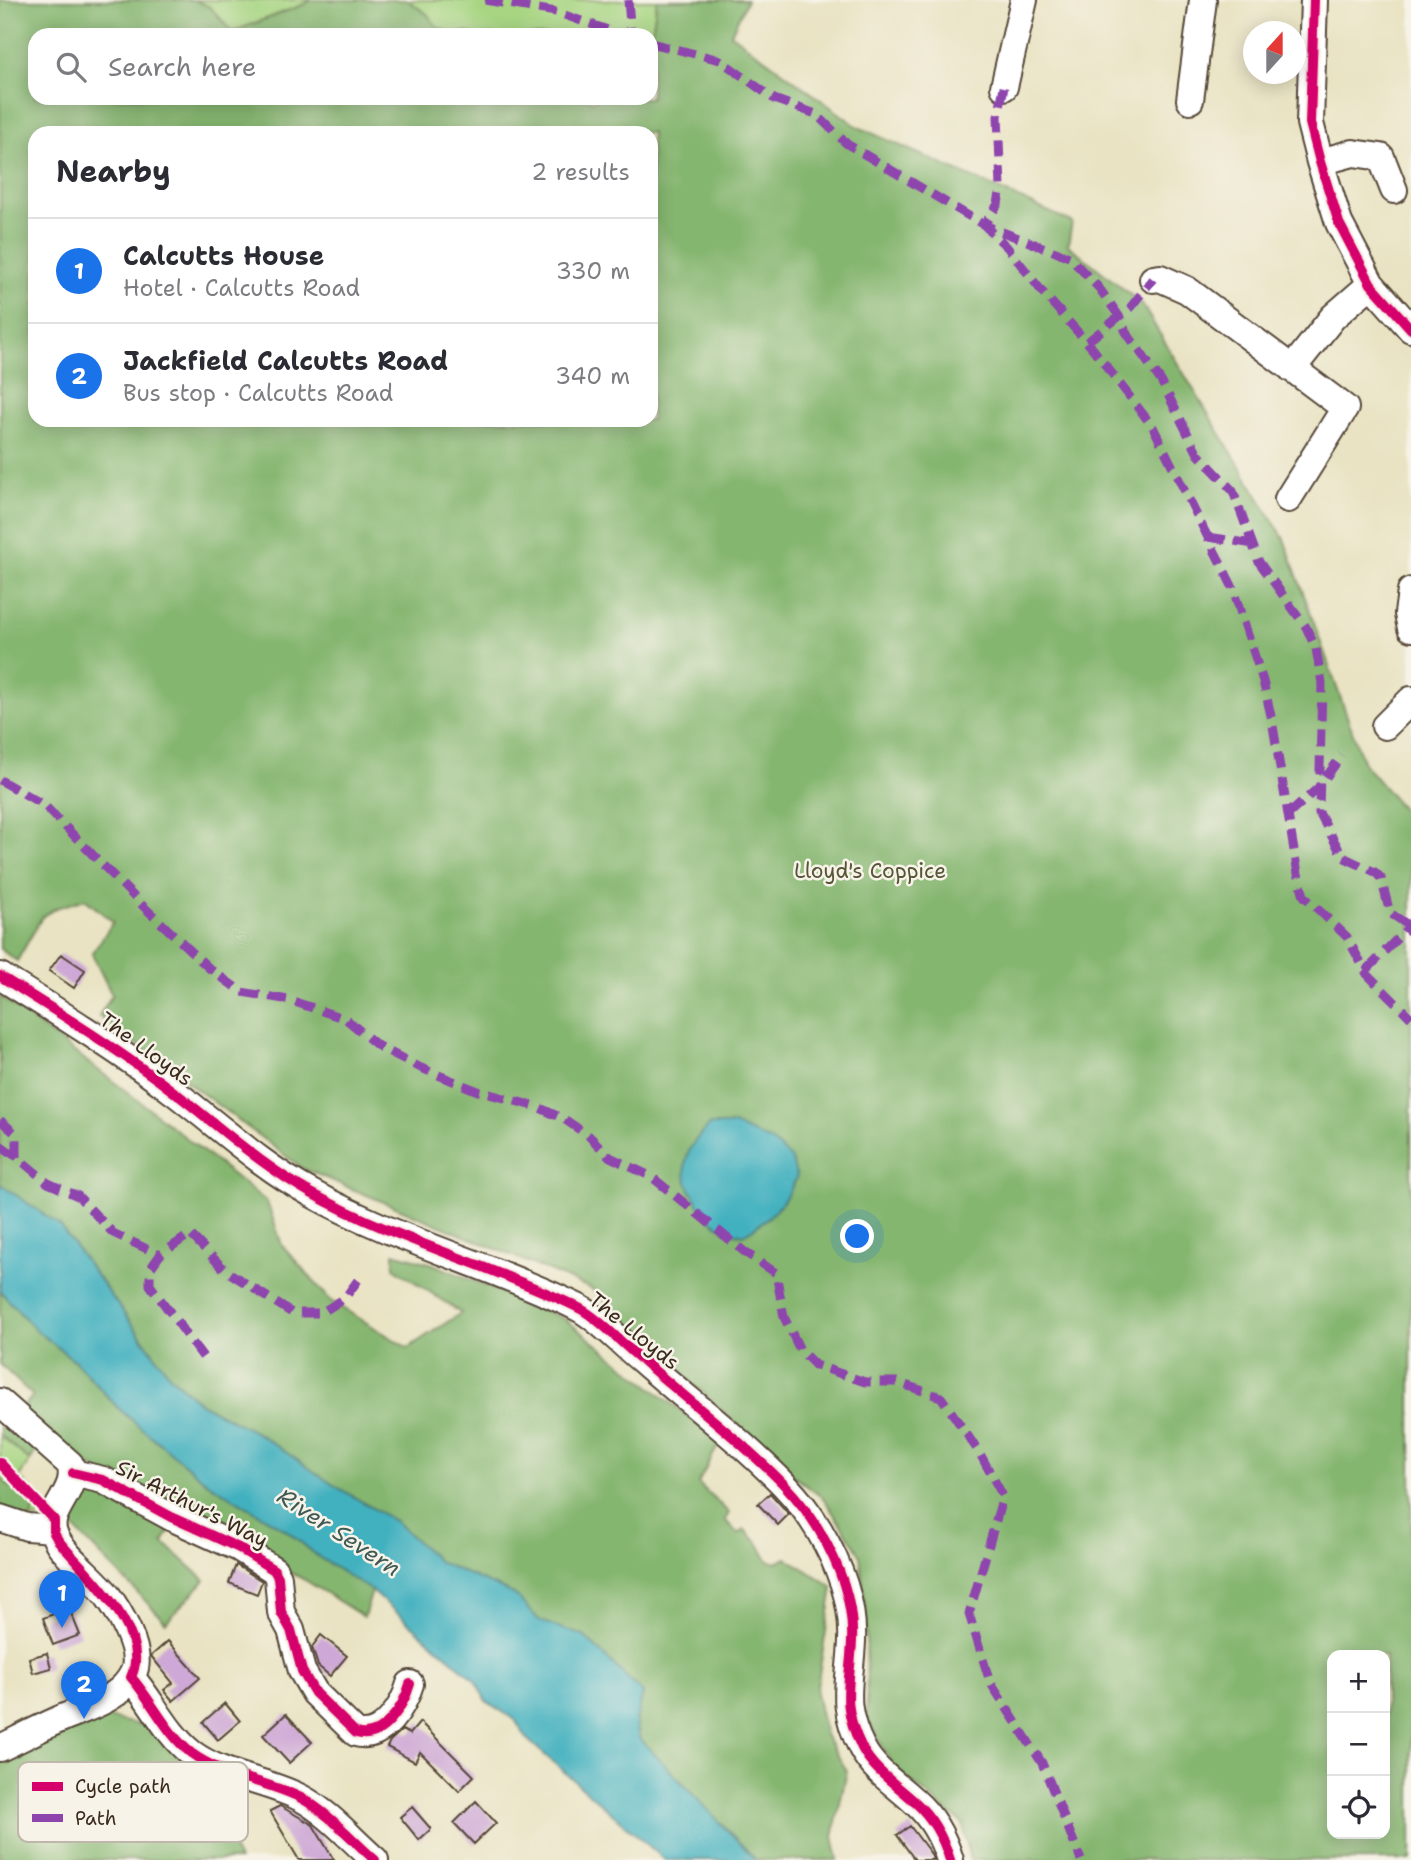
<!DOCTYPE html>
<meta charset="utf-8">
<style>
:root{--surface:#fff;--page:#f7f7f7;--text:#2b2b33;--muted:#7c7c81;--line:#e1e1e2;--accent:#1a73e8}
body{margin:0;font-family:"Shantell Sans",sans-serif;background:var(--page);color:var(--text)}
.controls{position:absolute;right:21px;bottom:21px;display:grid;overflow:hidden;border-radius:14px;box-shadow:0 4px 18px #0003}
.controls button{width:63px;height:63px;display:grid;place-items:center;padding:0;border:0;border-bottom:2px solid var(--line);background:var(--surface);color:var(--text);font:35px sans-serif}
.compass{position:absolute;left:1243px;top:21px;width:63px;height:63px;border-radius:50%;background:var(--surface);box-shadow:0 4px 18px #0003;rotate:21deg}
.you{position:absolute;left:858px;top:1237px;width:24px;height:24px;margin:-18px;border:5px solid #fff;border-radius:50%;background:#1a73e8;box-shadow:0 0 0 10px #1a73e833}
.badge{display:grid;place-items:center;width:46px;height:46px;border-radius:50%;background:var(--accent);color:#fff;font-size:23px;font-weight:700}
.pin{position:absolute;translate:-50% -58px;filter:drop-shadow(0 2px 4px #0008)}
.pin::after{content:'';position:absolute;top:37px;width:24px;height:21px;background:inherit;clip-path:polygon(0 0,100% 0,50% 100%)}
.list{margin:0;padding:0;list-style:none}
h2{display:flex;justify-content:space-between;align-items:center;height:91px;margin:0;padding:0 28px;font-size:30px}
h2 small{font-size:23px;font-weight:400;color:var(--muted)}
.list li{display:grid;grid-template-columns:46px 1fr auto;gap:21px;align-items:center;box-sizing:border-box;height:105px;padding:0 28px;border-top:2px solid var(--line)}
.list b{display:block;font-size:26px;white-space:nowrap}
.list p{margin:0;font-size:23px;white-space:nowrap;color:var(--muted)}
.list em{font-size:23px;font-style:normal;color:var(--muted)}
.icon{flex:none;width:38px;height:38px;fill:none;stroke:currentColor;stroke-width:2;stroke-linecap:round;stroke-linejoin:round}
.map{position:relative;flex:none;width:1411px;height:1860px;overflow:hidden}
.search{position:absolute;background:var(--surface);box-shadow:0 4px 18px #0003;left:28px;top:28px;width:630px;height:77px;display:flex;align-items:center;gap:18px;box-sizing:border-box;padding:0 24px;border-radius:21px;color:var(--muted);font-size:26px}
.panel{position:absolute;background:var(--surface);box-shadow:0 4px 18px #0003;left:28px;top:126px;width:630px;height:301px;border-radius:21px}
.map>svg:first-child{display:block}
</style>
<div class="map">
<svg width="1411" height="1860" viewBox="0 0 1411 1860">
<rect width="100%" height="100%" fill="#f7f3e8"/>
<filter id="ink" filterUnits="userSpaceOnUse"><feTurbulence type="fractalNoise" baseFrequency=".0143" numOctaves="2"/><feDisplacementMap in="SourceGraphic" scale="14" xChannelSelector="R" yChannelSelector="G"/><feConvolveMatrix kernelMatrix="1 2 1 2 8 2 1 2 1" color-interpolation-filters="sRGB"/></filter>
<filter id="wash" filterUnits="userSpaceOnUse"><feTurbulence type="fractalNoise" baseFrequency=".00686" numOctaves="4" result="noise"/><feDisplacementMap in="SourceGraphic" scale="28" xChannelSelector="R" yChannelSelector="G"/><feGaussianBlur stdDeviation="1.57" result="paint"/><feColorMatrix in="noise" values="0 0 0 0 0 0 0 0 0 0 0 0 0 0 0 0 0 1.4 0 .05"/><feComposite in="paint" operator="in"/></filter>
<g filter="url(#wash)">
<rect width="100%" height="100%" fill="#e9e3c3"/>
<path fill="#a7d582" stroke="#718050" stroke-width="2" d="M194 0H311L305 4 232 32 210 7Z
M407 0H657L651 40V35H474L465 32 452 34 437 27 427 14Z
M0 1435 30 1461 19 1477 45 1505 41 1516 36 1520 0 1478Z"/>
<path fill="#85b670" stroke="#607047" stroke-width="2" fill-rule="evenodd" d="M0 0H194L210 7 232 32 305 4 311 0H407L427 14 437 27 452 34 465 32 474 35H35V98H587L593 101 597 98H651V40L657 0H747L731 34 858 127 1072 222 1068 245 1141 303 1284 539 1364 764 1411 819V1860H970L963 1824 895 1769 867 1718 866 1617 860 1554 824 1499 785 1469 592 1289 302 1168 99 1016 112 995 92 954 113 922 85 899 56 908 42 917 17 961 0 949ZM35 133H651V420H35ZM1332 1655H1385V1834H1332Z
M0 996 143 1104 267 1202 282 1245 331 1301 408 1348 461 1313 394 1268V1253L433 1264 565 1319 720 1442 698 1483 729 1513 725 1520 738 1534 745 1530 759 1544 768 1561 776 1563 787 1558 833 1587 816 1693 825 1735 847 1771 833 1836 838 1860H756L639 1738 636 1721 643 1693 584 1636 540 1621 514 1594 439 1562 396 1522 332 1484 262 1436 200 1403 171 1377 59 1225 0 1184Z
M0 1291 36 1330 75 1361 118 1408 208 1483 286 1530 320 1558 372 1591 364 1617 305 1580 79 1460 21 1409 33 1396 0 1364Z
M0 1418 37 1449 30 1461 0 1435Z
M0 1478 35 1507 30 1520 0 1514Z
M88 1482 170 1530 163 1542 205 1580 166 1622 66 1520 87 1492Z
M100 1716 158 1729 185 1759 239 1860H0V1758Z"/>
<path fill="#43b1bf" stroke="#3f6e6e" stroke-width="2" d="M710 1125H734L771 1141 791 1158 797 1177C783 1207 771 1217 744 1235 738 1233 728 1233 723 1229 706 1219 682 1185 685 1166 687 1148 698 1136 710 1125Z
M0 1184 59 1225 171 1377 200 1403 262 1436 332 1484 396 1522 439 1562 514 1594 540 1621 584 1636 643 1693 636 1721 639 1738 756 1860H665L528 1740 515 1720 486 1701 475 1680 372 1591 320 1558 286 1530 208 1483 146 1432 118 1408 75 1361 36 1330 0 1291Z"/>
<g id="blocks">
<path fill="#cea8d6" d="M61 954 85 970 74 988 49 971Z
M770 1493 789 1514 778 1525 758 1504Z
M236 1565 262 1581 257 1594 229 1583Z
M69 1608 80 1635 53 1645 43 1618Z
M321 1635 347 1656 330 1676 318 1666 312 1647Z
M168 1641 200 1678 173 1701 164 1690 173 1683 151 1656Z
M47 1653 51 1668 33 1673 29 1658Z
M225 1703 240 1721 218 1740 203 1722Z
M286 1714 312 1742 289 1763 263 1735Z
M420 1722 474 1776 459 1791 420 1752 415 1762 387 1747 390 1741 402 1730 410 1734Z
M476 1801 496 1823 474 1844 454 1823Z
M280 1806 313 1825 334 1860H299L270 1811Z
M412 1807 431 1829 419 1840 400 1817Z
M910 1826 931 1854 933 1860H915L897 1835Z"/>
</g>
</g>
<g filter="url(#ink)">
<use href="#blocks" fill-opacity="0" stroke="#554637" stroke-width="2"/>
<g fill="none" stroke-linecap="round" stroke-linejoin="round">
<g stroke="#554637" stroke-width="30">
<path id="minor" d="M1314 0 1310 123 1320 162 1339 223 1371 284 1411 329
M1004 87 1024 0
M1190 100 1203 0
M1320 162 1353 153 1381 157 1394 190
M1153 279 1160 278 1187 290 1345 408 1288 499
M1292 369 1333 317 1371 284
M1411 591 1408 614 1411 628
M1385 726 1411 700
M0 976C61 1014 121 1051 178 1095 222 1129 262 1166 311 1193 395 1240 491 1265 577 1307 598 1317 622 1344 641 1359 674 1388 708 1415 741 1444 771 1471 799 1496 819 1530 839 1564 854 1602 852 1641 850 1686 840 1704 862 1748 874 1771 897 1785 915 1802 933 1818 943 1837 950 1860
M0 1402 70 1464C80 1491 45 1509 54 1534 63 1556 92 1576 107 1595 119 1611 140 1647 135 1668 133 1676 126 1685 120 1690 103 1704 78 1711 58 1720 38 1729 19 1739 0 1748
M73 1473 103 1480 173 1518 239 1548 274 1570 278 1577 281 1612 291 1630 302 1671 315 1693 356 1733C383 1741 404 1705 410 1684
M0 1518 27 1527 53 1529
M131 1677C152 1701 166 1733 191 1753 223 1777 266 1780 301 1798 329 1813 352 1840 375 1860"/>
</g>
<use href="#minor" stroke="#fff" stroke-width="26"/>
<path stroke="#8e44ad" stroke-width="9" stroke-dasharray="18 9" stroke-linecap="butt" d="M485 0 556 12 622 35
M628 0 631 35
M651 43 720 60 774 99 816 114 847 144 984 225 1007 247 1044 294 1093 349 1153 427 1232 586 1263 681 1272 720 1298 874 1304 896 1347 937 1367 974 1411 1018
M1004 87 998 116 1001 187 998 204 984 225 1069 257 1099 288 1119 316 1126 332 1161 381 1198 454 1233 491 1259 562 1306 627 1316 649 1322 683 1319 813 1343 857 1375 872 1381 878 1390 913 1411 927
M1087 342 1130 308 1153 279
M1208 537 1253 544
M0 780 44 805 142 905 210 969 242 992 289 1000 346 1019 378 1046 421 1068 478 1091 538 1107 564 1119 589 1136 610 1157 652 1177 746 1253 776 1273 784 1317 800 1350 815 1365 865 1382H896L941 1397 979 1452 1003 1496 969 1614 990 1682 1042 1763 1081 1860
M1288 815 1319 787 1342 755
M1366 971 1411 924
M0 1120 17 1135V1157L48 1183 78 1196 113 1233 160 1255
M0 1145 17 1157
M203 1357 150 1285V1269L160 1255 190 1234 225 1270 292 1313H321L345 1298 358 1280"/>
<g stroke="#f7f3e8" stroke-width="15">
<path id="cycleway" d="M1314 0 1310 123 1320 162 1339 223 1371 284 1411 329
M0 976C61 1014 121 1051 178 1095 222 1129 262 1166 311 1193 395 1240 491 1265 577 1307 598 1317 622 1344 641 1359 674 1388 708 1415 741 1444 771 1471 799 1496 819 1530 839 1564 854 1602 852 1641 850 1686 840 1704 862 1748 874 1771 897 1785 915 1802 933 1818 943 1837 950 1860
M0 1463 54 1520V1533L58 1540C84 1573 153 1630 131 1677 152 1701 166 1733 191 1753 223 1777 266 1780 301 1798 329 1813 352 1840 375 1860
M73 1473 103 1480 173 1518 239 1548 274 1570 278 1577 281 1612 291 1630 302 1671 315 1693 356 1733C383 1741 404 1705 410 1684"/>
</g>
<use href="#cycleway" stroke="#d6006c" stroke-width="10"/>
</g>
</g>
<g text-anchor="middle" stroke-width="5" stroke-linejoin="round" paint-order="stroke">
<g font-size="21" fill="#565537" stroke="#f7f3e8">
<text x="870" y="878">Lloyd's Coppice</text>
</g>
<g font-size="21" fill="#3b2a1e" stroke="#f7f3e8">
<text transform="translate(146 1049) rotate(36)" y="7">The Lloyds</text>
<text transform="translate(634 1331) rotate(39)" y="7">The Lloyds</text>
<text transform="translate(192 1504) rotate(27)" y="7">Sir Arthur's Way</text>
</g>
<g font-size="23" font-style="italic" fill="#3e5956" stroke="#f7f3e8">
<text transform="translate(339 1532) rotate(33)" y="8">River Severn</text>
</g>
</g>
<rect x="18" y="1762" width="230" height="80" rx="10" fill="#f7f3e8" stroke="#bfb7ab" stroke-width="2"/>
<rect x="32" y="1782" width="31" height="9" fill="#d6006c"/>
<rect x="32" y="1814" width="31" height="8" fill="#8e44ad"/>
<g font-size="19" fill="#3b2a1e">
<text x="75" y="1793">Cycle path</text>
<text x="75" y="1825">Path</text>
</g>
</svg>
<div class="controls">
<button>+</button>
<button>−</button>
<button><svg class="icon" aria-label="locate" viewBox="0 0 24 24"><circle cx="12" cy="12" r="6"/><path d="M12 2v4M12 18v4M2 12h4M18 12h4"/></svg></button>
</div>
<svg class="compass" viewBox="-18 -18 36 36"><path d="M0-13l5 13h-10z" fill="#e53935"/><path d="M0 13l5-13h-10z" fill="#7c7c81"/></svg>
<div class="you"></div>
<div class="pin badge" style="left:62px;top:1628px">1</div>
<div class="pin badge" style="left:84px;top:1719px">2</div>
<div class="search"><svg class="icon" aria-label="search" viewBox="0 0 24 24"><circle cx="10" cy="10" r="6"/><path d="M15 15l6 6"/></svg>Search here</div>
<section class="panel">
<h2>Nearby<small>2 results</small></h2>
<ul class="list">
<li><span class="badge">1</span><div><b>Calcutts House</b><p>Hotel · Calcutts Road</p></div><em>330 m</em></li>
<li><span class="badge">2</span><div><b>Jackfield Calcutts Road</b><p>Bus stop · Calcutts Road</p></div><em>340 m</em></li>
</ul>
</section>
</div>
